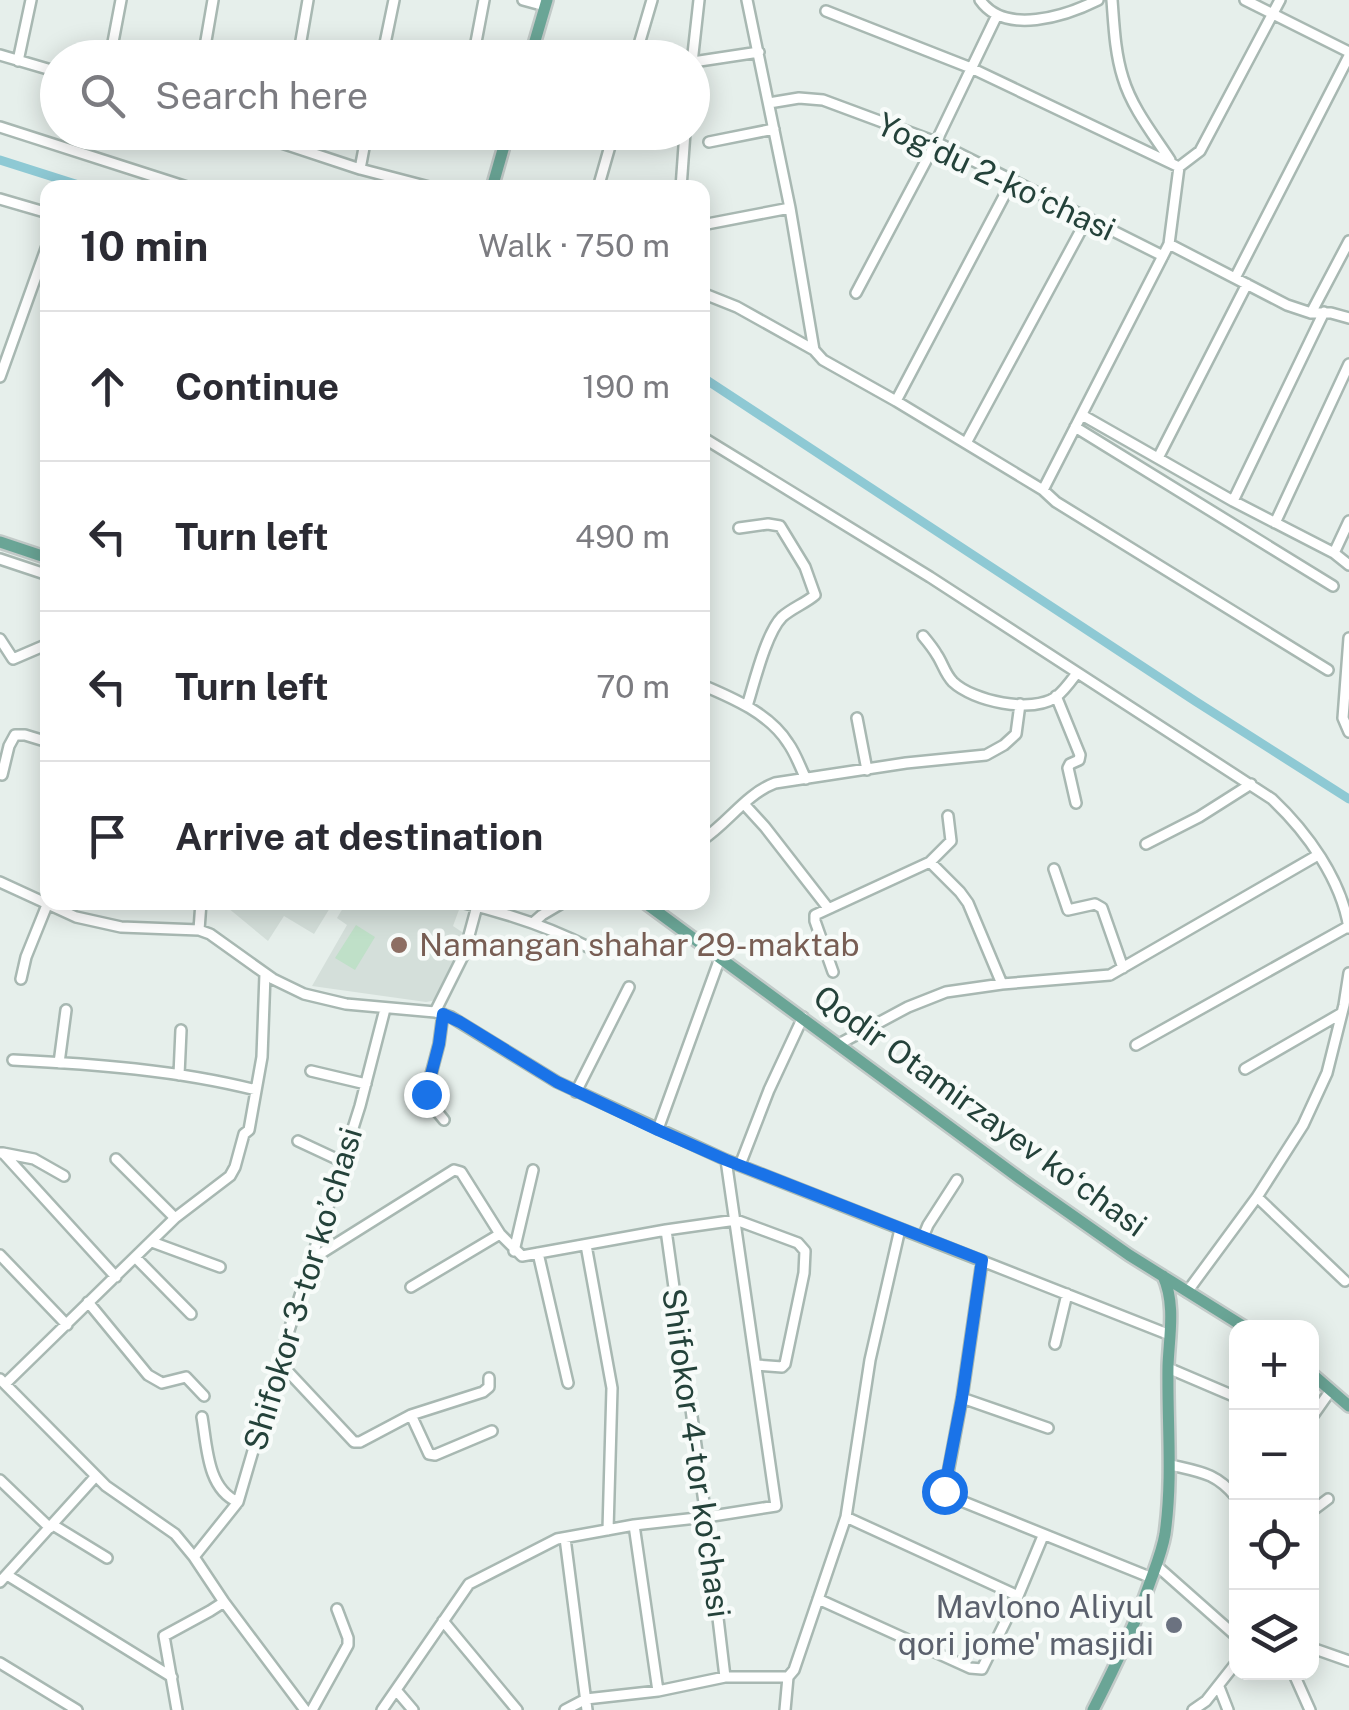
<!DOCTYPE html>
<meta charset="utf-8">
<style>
:root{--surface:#fff;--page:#f7f7f7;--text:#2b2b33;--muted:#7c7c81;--line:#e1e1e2}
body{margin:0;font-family:"Public Sans",sans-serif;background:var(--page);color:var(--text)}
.controls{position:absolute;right:30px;bottom:30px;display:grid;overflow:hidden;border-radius:20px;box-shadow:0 5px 25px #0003}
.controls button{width:90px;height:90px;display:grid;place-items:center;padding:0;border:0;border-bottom:2px solid var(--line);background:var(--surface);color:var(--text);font:50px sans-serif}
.stop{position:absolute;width:30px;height:30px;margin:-22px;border:8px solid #1a73e8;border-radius:50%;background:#fff}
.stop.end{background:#1a73e8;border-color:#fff;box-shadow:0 2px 10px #0008}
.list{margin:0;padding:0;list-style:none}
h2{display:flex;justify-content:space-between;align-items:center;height:130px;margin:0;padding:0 40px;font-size:42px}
h2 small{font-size:32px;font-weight:400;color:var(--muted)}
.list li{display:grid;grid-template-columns:65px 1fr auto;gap:30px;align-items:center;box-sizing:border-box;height:150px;padding:0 40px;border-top:2px solid var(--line)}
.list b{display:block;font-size:38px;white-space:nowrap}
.list em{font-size:32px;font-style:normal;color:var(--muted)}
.icon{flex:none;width:55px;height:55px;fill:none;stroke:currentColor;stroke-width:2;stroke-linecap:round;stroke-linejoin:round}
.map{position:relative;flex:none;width:1349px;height:1710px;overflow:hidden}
.search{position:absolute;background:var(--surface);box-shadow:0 5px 25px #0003;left:40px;top:40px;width:670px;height:110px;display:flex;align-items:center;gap:25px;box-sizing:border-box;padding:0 35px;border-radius:55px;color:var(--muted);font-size:38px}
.panel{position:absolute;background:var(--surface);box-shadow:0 5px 25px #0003;left:40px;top:180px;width:670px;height:730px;border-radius:20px}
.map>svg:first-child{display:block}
</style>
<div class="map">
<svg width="1349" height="1710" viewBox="0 0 1349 1710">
<rect width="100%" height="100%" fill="#e6efeb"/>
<path fill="#d4dfda" d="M452 902 460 907 453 926 465 934 459 955 437 1000 426 1002 312 986 347 925 337 918 346 903Z
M222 903H333L314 934 284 916 268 941Z"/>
<path fill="#bfe0c8" d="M356 925 375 937 355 970 335 958Z"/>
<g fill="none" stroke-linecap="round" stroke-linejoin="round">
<path stroke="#8ec9d4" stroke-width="9" d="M0 160 88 188
M702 377 1195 701 1349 799"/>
<g stroke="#a8b8b2" stroke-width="14">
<path id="minor" d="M523 0 545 6
M747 0 790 208 814 350
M980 0C1005 36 1066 16 1098 0
M1112 0C1114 26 1115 53 1123 78 1132 108 1153 134 1170 160
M1245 0 1349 52
M826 11 971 68 1179 167
M0 55 58 72
M110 58 121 0
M203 58 213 0
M298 58 308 0
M382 58 394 0
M473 58 484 0
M635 58 652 0
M18 61 31 0
M693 62 759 52
M692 63 699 0
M769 103 799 98 823 100 936 142 1163 256
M0 127 190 188
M248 132 360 169 433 188
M709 142 774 129
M360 169 367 132
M598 188 614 132
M681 188 685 132
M0 199 48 213
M702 225 790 208
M1169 244 1287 305 1311 313H1331L1349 318
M1235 278 1349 56
M702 293 737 307 814 350 823 360 896 401 1043 490 1056 502 1328 670
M856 293 936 142 997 15
M1311 313 1349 241
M0 377 48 243
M896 401 1012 181
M1082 415 1233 501 1334 553 1349 565
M1075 427 1333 586
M702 437 930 577 1272 799C1307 832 1341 879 1349 928
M966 443 1087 219
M1158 458 1247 284
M1043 490 1169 244 1179 167 1200 151 1280 0
M1233 501 1324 312
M1275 523 1349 364
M739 528 768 524 780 526 805 567 815 595C806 603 792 608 782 617 766 633 754 684 747 706
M1334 553 1349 521
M0 559 48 575
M923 636C928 642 933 648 937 655 943 664 945 674 953 682 973 701 1031 714 1056 697 1064 691 1071 681 1077 673
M1349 638 1343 718 1349 732
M0 639 13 659 48 644
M702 685C733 698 770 714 788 743 796 754 800 767 806 779
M1056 696 1080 755 1079 760 1070 764 1068 768 1076 803
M857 718 867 770
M2 775 9 746 15 735H25L48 742
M744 804 765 827 828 908
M702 840C728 823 746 794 775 783L906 763 986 755 1004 745 1016 734 1020 704
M1146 844 1199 817 1251 784
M930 862 960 892 968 903 1002 984
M1054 869 1068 910 1095 904 1102 908 1123 968
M0 882 76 917 121 927 199 930 210 934 273 979 304 994 346 1004 435 1012 451 1017 557 1082 726 1160 1170 1335
M460 902C507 913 550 927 592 949
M534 922 542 915 564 902
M199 930 201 902
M833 972 815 921V915L930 862 951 841 948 816
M21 979 26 957 47 905
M435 1012 464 954 477 906
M443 1014 439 1044 426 1093 431 1104 444 1120
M839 1044 908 1007 946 992 1002 984 1110 975 1318 855
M1136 1045 1349 926
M13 1060C94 1064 177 1070 256 1090
M59 1063 66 1010
M1245 1069 1342 1013
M311 1071 366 1084
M179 1075 181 1030
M576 1092 629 987
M658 1129 720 958
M298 1141 343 1162
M0 1153H3L116 1277
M3 1153 34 1159 64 1176
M116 1159 175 1218
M740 1165 769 1090 803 1017
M1257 1197 1345 1281
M666 1230 706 1517 725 1677
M923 1237 928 1225 957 1180
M152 1242 220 1267
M586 1245 612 1388 608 1530
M514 1251 533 1170
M538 1253 568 1383
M0 1255 67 1325
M135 1257 191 1314
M312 1259 454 1170 461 1172 500 1234 522 1256 666 1230 736 1220 798 1243 805 1251 804 1273 785 1364 782 1367 757 1365
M982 1261 962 1398 944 1494 1152 1578
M411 1287 500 1234
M1187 1292 1257 1197 1303 1125 1327 1073 1344 1005 1349 973
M88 1302 148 1375 162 1383 186 1377 204 1396
M1055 1344 1067 1294
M279 1362 354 1442H360L411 1415 483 1392 489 1387V1378
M1168 1368 1236 1397
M0 1379 106 1486 175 1534 194 1557 224 1602 305 1710
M5 1384 175 1218 230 1176 235 1167 244 1134 249 1130 262 1057 265 974
M962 1398 1048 1428
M411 1415 429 1454 435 1455 492 1431
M202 1417C207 1446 207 1489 238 1502
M1312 1417 1331 1390
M1171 1465C1201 1472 1216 1473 1236 1497
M0 1480 50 1528
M1312 1511 1328 1499
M846 1517 1018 1596
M53 1525 107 1558
M634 1525 658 1691
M565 1538 587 1710
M194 1557 238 1502 279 1362 360 1106 385 1009
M1157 1566 1236 1636
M7 1575 172 1677
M0 1582 96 1476
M818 1599 970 1668 982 1669 1018 1596 1043 1536
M443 1621 517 1710
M1312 1648 1349 1661
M0 1663 77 1710
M1293 1672 1310 1710
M1219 1687 1228 1710
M396 1690 413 1710
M177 1710 164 1636 210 1611 224 1602
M312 1710 348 1645V1638L337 1609
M382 1710 469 1584 557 1539 634 1525 706 1517 776 1506 726 1160
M565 1710 586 1699 658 1691 725 1677H788L794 1670 846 1517 870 1360 900 1229
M785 1710 788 1677
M1193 1710 1206 1701 1236 1663"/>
</g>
<g stroke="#c2cac8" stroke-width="16">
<path id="major" d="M530 58 547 0
M492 188 508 132
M0 542 48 558
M644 902 1022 1180 1129 1255 1246 1328
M1312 1374 1349 1406
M1093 1710C1114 1669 1134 1628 1149 1585 1155 1568 1162 1552 1165 1534 1173 1477 1167 1423 1168 1366 1169 1337 1176 1304 1163 1276"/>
</g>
<use href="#minor" stroke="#fff" stroke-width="9"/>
<use href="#major" stroke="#6aa596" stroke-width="11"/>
</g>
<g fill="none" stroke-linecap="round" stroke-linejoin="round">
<path stroke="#1a73e8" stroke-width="12" d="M426 1094 439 1044 443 1014 460 1022 557 1082 658 1130 726 1160 982 1260 962 1398 944 1491"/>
</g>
<circle fill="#8d6e63" stroke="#f7fbf9" stroke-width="4" cx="399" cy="945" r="10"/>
<circle fill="#6b7280" stroke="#f7fbf9" stroke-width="4" cx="1174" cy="1625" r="10"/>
<g text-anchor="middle" stroke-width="9" stroke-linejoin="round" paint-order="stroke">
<g font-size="32" fill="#24423a" stroke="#f7fbf9">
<text transform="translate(996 177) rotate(25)" y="11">Yogʻdu 2-koʻchasi</text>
<text transform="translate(980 1111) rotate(36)" y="11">Qodir Otamirzayev koʻchasi</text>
<text transform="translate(303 1289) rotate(-73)" y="11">Shifokor 3-tor koʼchasi</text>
<text transform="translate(696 1453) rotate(82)" y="11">Shifokor 4-tor ko'chasi</text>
</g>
<g font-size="32" fill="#785e54" stroke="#f7fbf9" text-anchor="start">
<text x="419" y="956">Namangan shahar 29-maktab</text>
</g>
<g font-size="32" fill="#5b616d" stroke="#f7fbf9" text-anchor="end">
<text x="1154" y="1618">Mavlono Aliyul<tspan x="1154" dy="37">qori jome' masjidi</tspan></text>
</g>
</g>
</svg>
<div class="controls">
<button>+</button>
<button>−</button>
<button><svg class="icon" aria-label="locate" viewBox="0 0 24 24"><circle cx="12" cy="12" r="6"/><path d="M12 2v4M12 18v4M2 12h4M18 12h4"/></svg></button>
<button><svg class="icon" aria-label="layers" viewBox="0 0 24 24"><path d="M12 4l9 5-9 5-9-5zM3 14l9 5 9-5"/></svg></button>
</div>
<div class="stop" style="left:944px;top:1491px"></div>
<div class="stop end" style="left:426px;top:1094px"></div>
<div class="search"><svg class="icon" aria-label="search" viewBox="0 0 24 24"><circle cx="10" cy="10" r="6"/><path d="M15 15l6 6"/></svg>Search here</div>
<section class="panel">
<h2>10 min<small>Walk · 750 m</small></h2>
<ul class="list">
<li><svg class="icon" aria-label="ahead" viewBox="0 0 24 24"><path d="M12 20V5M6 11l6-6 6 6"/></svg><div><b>Continue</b></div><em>190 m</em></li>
<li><svg class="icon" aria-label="left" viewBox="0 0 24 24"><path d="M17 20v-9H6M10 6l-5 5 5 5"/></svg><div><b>Turn left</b></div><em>490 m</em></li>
<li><svg class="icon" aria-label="left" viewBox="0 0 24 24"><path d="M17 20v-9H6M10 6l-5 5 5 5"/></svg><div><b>Turn left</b></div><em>70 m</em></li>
<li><svg class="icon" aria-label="arrive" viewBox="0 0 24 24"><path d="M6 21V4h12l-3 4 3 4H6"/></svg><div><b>Arrive at destination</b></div></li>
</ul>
</section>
</div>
